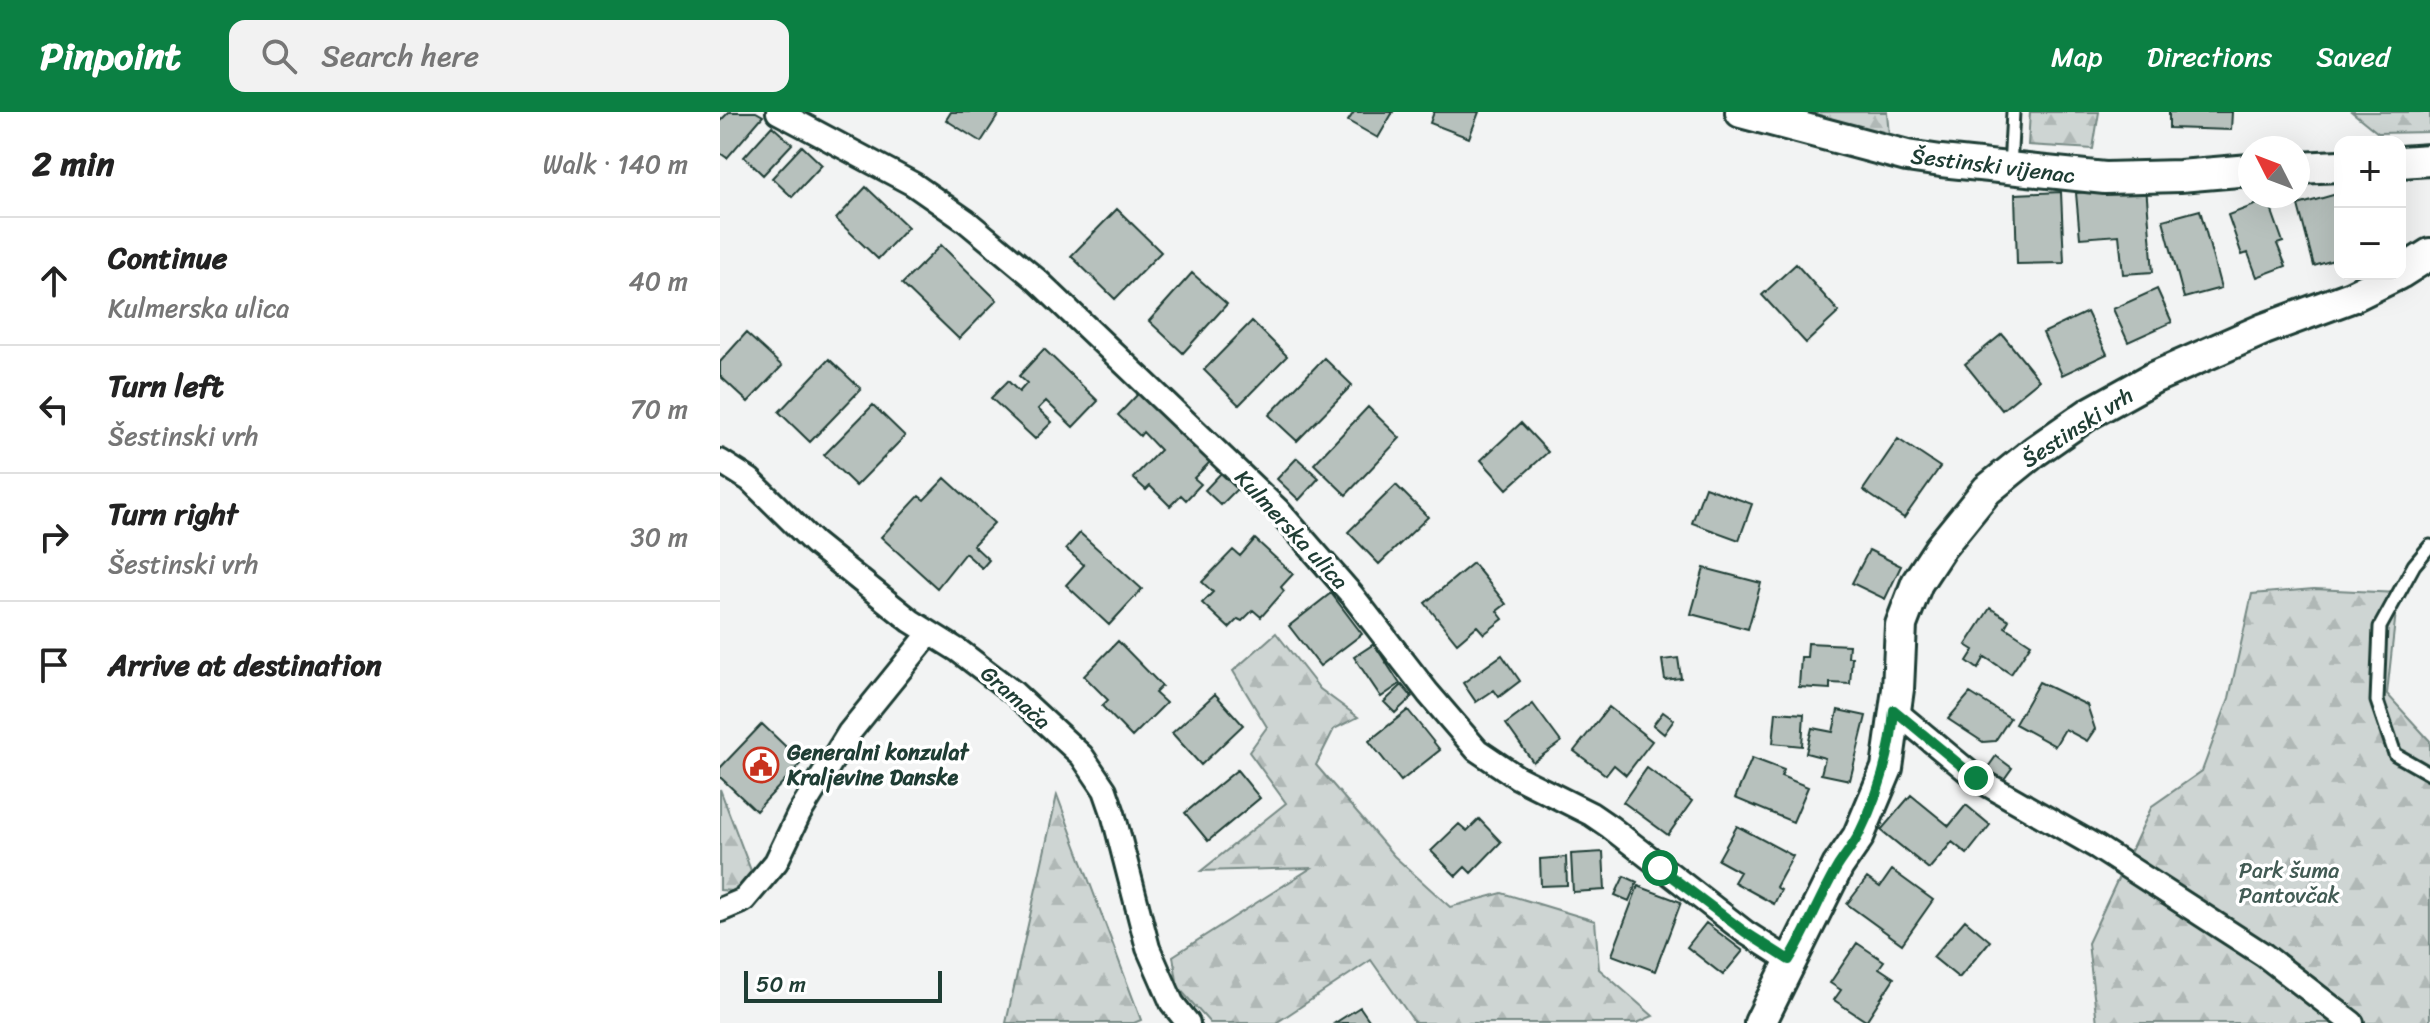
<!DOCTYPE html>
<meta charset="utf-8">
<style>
:root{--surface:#fff;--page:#f2f2f2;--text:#222;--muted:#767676;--line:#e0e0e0;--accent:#0b8043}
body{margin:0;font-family:Sriracha,sans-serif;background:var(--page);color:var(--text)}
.controls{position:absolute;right:24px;top:24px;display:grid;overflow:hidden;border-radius:16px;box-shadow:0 8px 32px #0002}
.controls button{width:72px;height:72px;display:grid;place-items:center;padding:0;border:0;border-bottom:2px solid var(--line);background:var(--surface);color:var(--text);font:40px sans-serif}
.compass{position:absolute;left:1518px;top:24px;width:72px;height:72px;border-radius:50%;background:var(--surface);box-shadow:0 8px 32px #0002;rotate:312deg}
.scale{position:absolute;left:24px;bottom:20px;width:198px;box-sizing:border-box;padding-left:8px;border:4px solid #1f3d34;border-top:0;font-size:22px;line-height:28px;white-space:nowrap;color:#1f3d34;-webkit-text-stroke:6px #fff;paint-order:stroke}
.stop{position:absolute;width:24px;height:24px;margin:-18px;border:6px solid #0b8043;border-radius:50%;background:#fff}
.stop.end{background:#0b8043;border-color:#fff;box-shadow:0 2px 8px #0008}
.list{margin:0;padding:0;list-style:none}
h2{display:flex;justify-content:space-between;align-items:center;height:104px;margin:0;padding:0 32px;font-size:34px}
h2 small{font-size:26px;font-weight:400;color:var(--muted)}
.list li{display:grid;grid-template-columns:52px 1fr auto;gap:24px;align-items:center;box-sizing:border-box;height:128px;padding:0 32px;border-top:2px solid var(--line)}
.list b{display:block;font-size:30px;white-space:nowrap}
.list p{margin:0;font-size:26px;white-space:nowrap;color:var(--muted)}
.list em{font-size:26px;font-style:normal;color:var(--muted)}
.icon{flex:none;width:44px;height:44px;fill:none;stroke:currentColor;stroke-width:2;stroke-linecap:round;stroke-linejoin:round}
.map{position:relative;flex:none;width:1710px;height:911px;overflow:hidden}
header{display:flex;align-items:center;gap:48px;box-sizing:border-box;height:112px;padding:0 40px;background:var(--accent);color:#fff}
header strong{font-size:38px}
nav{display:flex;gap:44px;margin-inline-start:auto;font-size:28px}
.search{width:560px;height:72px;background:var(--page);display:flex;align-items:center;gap:20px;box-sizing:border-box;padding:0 28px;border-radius:16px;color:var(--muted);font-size:30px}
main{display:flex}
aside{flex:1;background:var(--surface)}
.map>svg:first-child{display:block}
</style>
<header>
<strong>Pinpoint</strong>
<div class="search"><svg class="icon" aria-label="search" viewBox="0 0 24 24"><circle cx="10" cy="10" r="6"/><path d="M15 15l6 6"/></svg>Search here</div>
<nav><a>Map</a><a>Directions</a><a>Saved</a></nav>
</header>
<main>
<aside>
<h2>2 min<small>Walk · 140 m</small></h2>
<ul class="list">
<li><svg class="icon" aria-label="ahead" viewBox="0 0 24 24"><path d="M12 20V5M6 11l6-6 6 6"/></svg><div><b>Continue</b><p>Kulmerska ulica</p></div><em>40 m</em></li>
<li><svg class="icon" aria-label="left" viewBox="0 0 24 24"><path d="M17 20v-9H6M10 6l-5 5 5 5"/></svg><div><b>Turn left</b><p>Šestinski vrh</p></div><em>70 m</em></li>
<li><svg class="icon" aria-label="right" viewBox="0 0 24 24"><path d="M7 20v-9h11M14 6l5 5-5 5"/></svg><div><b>Turn right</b><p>Šestinski vrh</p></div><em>30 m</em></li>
<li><svg class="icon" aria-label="arrive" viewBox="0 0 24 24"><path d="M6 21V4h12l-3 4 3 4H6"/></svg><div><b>Arrive at destination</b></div></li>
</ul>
</aside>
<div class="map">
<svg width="1710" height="911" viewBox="0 0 1710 911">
<defs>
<pattern id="forest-firs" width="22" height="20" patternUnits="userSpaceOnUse" patternTransform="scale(2)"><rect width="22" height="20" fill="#ced5d3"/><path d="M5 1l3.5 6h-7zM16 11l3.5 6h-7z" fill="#b0b8b6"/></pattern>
</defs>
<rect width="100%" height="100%" fill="#f2f3f3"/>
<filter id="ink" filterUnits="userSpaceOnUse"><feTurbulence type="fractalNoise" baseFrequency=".0125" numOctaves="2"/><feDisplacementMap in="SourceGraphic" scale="16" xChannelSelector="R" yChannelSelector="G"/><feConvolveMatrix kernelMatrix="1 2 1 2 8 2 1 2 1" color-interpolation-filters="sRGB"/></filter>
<g filter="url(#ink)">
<path fill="url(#forest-firs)" stroke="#768984" stroke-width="2" d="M1087 0H1167L1169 24Z
M1310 0H1379L1373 37 1308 33Z
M1632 0H1710V20L1658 21Z
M1594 477 1678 481 1667 582 1710 629V911H1377L1368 831 1432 694 1482 659 1509 586 1532 482Z
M556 521 600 577 638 605 614 617 596 653 674 744 730 795 782 781 875 809 879 857 933 904 917 911H695L651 848 556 911H490L458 875 453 844 591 756 481 759 566 691 529 640 547 615 513 559Z
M0 677 33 764 12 779 0 778Z
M337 683 421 908 414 911H286Z"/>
<path fill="#b7c1bd" stroke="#1f3d34" stroke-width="2" d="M9 0H36L43 4 7 46 0 41V9Z
M231 0H276L279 2 261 30 226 8Z
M634 0H673L658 26 628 9Z
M714 0H759L749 26 710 11Z
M1449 0H1512L1511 18 1449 16Z
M52 14 72 32 43 63 24 45Z
M82 34 102 53 72 85 52 66Z
M1426 74 1433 160 1403 162 1399 123 1360 126 1356 81Z
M146 75 188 115 158 147 116 107Z
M1341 80 1344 151 1297 152 1295 82Z
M1620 81V146L1594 154 1578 93Z
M1548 88 1563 130 1557 132 1566 154 1537 165 1528 141 1522 143 1508 103Z
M397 97 441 140 395 187 351 144Z
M1480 98 1501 176 1464 186 1443 108Z
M221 133 277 188 239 227 182 172Z
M1076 152 1119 200 1086 231 1042 183Z
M472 161 507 192 463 241 429 209Z
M1437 177 1452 210 1408 230 1393 197Z
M1367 200 1387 242 1342 263 1323 221Z
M532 209 567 244 519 293 484 258Z
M26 221 62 254 28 290 0 264V250Z
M1282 222 1319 268 1282 298 1245 252Z
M324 237 378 289 353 315 326 289 318 297 332 310 315 327 271 286 288 269 299 280 307 271 299 264Z
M604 246 632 273 577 329 549 303Z
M109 247 141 277 90 330 59 300Z
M420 280 491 349 474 366 481 372 466 388 461 383 450 394 430 374 426 378 413 366 440 338 423 320 420 324 398 303Z
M153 293 185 324 136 374 104 343Z
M648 295 680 326 626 383 594 352Z
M801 311 828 340 787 377 761 348Z
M1178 327 1220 355 1184 406 1143 378Z
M577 346 599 366 579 388 557 367Z
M502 360 518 376 501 393 485 378Z
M225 366 274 411 253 433 269 448 262 456 245 441 217 476 161 425 199 384 204 388Z
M676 373 708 405 659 452 628 420Z
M985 375 1032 392 1019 428 972 411Z
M360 421 422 477 389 513 346 473 364 453 346 437Z
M535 427 573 462 561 475 564 479 541 505 533 498 522 509 518 507 509 516 482 491 493 480 482 470 513 438 520 444Z
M1149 438 1181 454 1165 487 1132 471Z
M753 451 786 492 777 499 783 507 764 522 757 514 737 531 705 491Z
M984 456 1041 471 1028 517 971 502Z
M611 481 642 522 600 554 569 514Z
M1270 496 1289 508 1285 515 1311 532 1291 562 1265 545 1258 557 1247 549 1254 538 1246 533Z
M398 529 442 574 435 581 446 591 412 625 382 594 388 588 364 564Z
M1088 531 1129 533 1128 545H1132L1130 572 1110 571V577L1079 575 1081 545H1087Z
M654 532 680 572 661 585 634 545Z
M782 543 800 569 779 585 774 578 756 590 743 571Z
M958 546 961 566 945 568 942 548Z
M1319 570 1367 593 1375 617 1367 629 1345 617 1335 634 1295 612Z
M682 573 692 585 675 601 664 590Z
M1250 581 1290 606 1275 629 1263 630 1228 607Z
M495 582 523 613 481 653 452 621Z
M813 592 841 630 813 650 786 612Z
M889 595 932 629 906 663 894 653 886 663 854 639Z
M688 598 720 638 681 669 649 629Z
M1118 598 1146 604 1130 668 1101 662 1105 646 1086 641 1092 616 1113 620Z
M943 600 954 608 944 622 933 613Z
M1056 600 1084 602 1082 634 1053 631Z
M42 612 82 650 36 699 0 665V656Z
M1276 644 1292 656 1282 670 1266 658Z
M1032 646 1064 658 1061 664 1088 675 1073 710 1015 686Z
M927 656 972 689 948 723 903 690Z
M517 658 540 686 488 729 465 701Z
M1191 683 1229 714 1246 693 1270 713 1247 742 1232 730 1209 757 1161 718Z
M759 707 781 730 751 761 745 755 736 764 711 739 739 712 747 719Z
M1017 714 1073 744 1056 775 1061 778 1054 792 1014 770 1020 760 998 748Z
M883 740 885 778 853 780 851 742Z
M846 745 847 773 821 774 820 747Z
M1172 758 1213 788 1182 832 1127 792 1147 766 1160 775Z
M904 764 917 770 909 789 895 783Z
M918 774 961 790 935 859 892 843Z
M1245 808 1270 829 1239 866 1213 845Z
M986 811 1023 839 1003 863 967 835Z
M1137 831 1164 849 1159 856 1174 866 1146 909 1114 888 1121 878 1110 871Z
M640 895 651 911H615Z"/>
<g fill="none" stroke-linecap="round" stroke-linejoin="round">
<g stroke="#1f3d34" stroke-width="17">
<path id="lane" d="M1290 56 1293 0
M1710 434 1694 453 1660 515 1657 589 1675 642 1710 662"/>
</g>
<g stroke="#1f3d34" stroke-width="28">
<path id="street" d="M58 0 193 72 246 109 317 168 558 398 632 483 708 581 757 638 797 665 871 702 890 715 1025 820 1069 848
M0 349 30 368 94 431 191 509 239 539 294 581 362 644 385 678 393 701 428 836 452 891 468 911
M1174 598 1256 666 1377 735 1544 843 1632 911
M0 798 24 788 56 750 79 702 129 621 210 521"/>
</g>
<g stroke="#1f3d34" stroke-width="36">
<path id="secondary" d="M1021 0 1187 44 1221 49 1385 66 1460 64 1530 58
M1680 50 1710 48
M1578 56 1620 54
M1680 161 1710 142
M1040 911 1118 754 1138 725 1167 656 1178 577 1181 513 1197 471 1220 436 1267 378 1314 340 1370 301 1435 265 1544 217 1631 185 1678 162"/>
</g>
<use href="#lane" stroke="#fff" stroke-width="11"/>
<use href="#street" stroke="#fff" stroke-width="22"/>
<use href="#secondary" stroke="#fff" stroke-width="30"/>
</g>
</g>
<g fill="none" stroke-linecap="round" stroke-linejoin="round" filter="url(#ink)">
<path stroke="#0b8043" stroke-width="10" d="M940 756 1025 820 1069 848C1088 817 1100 784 1118 754 1125 743 1133 734 1139 722 1159 682 1171 643 1174 598L1256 666"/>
</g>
<defs>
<g id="civic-ring" transform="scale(1.8)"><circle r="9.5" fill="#fff" stroke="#c8321e" stroke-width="1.5"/><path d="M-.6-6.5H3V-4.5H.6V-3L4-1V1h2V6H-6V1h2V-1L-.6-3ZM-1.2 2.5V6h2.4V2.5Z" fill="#c8321e"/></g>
</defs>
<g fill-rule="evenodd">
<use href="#civic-ring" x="41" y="653"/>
</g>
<g text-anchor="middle" stroke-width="7" stroke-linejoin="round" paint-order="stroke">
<g font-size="22" fill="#1f3d34" stroke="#fff">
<text transform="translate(1273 53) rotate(7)" y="8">Šestinski vijenac</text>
<text transform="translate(1357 315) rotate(-33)" y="8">Šestinski vrh</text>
<text transform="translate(572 417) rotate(47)" y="8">Kulmerska ulica</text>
<text transform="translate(296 585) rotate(41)" y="8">Gramača</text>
</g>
<g font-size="22" font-weight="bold" fill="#1f3d34" stroke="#fff" text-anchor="start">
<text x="67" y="648">Generalni konzulat<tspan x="67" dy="25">Kraljevine Danske</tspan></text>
</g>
<g font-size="22" fill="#425b54" stroke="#fff">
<text x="1569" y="766">Park šuma<tspan x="1569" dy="25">Pantovčak</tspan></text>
</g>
</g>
</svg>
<div class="controls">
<button>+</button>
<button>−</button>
</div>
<svg class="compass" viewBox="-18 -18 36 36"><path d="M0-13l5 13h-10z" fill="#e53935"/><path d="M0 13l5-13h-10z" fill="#767676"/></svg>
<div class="scale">50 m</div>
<div class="stop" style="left:940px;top:756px"></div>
<div class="stop end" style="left:1256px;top:666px"></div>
</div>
</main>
